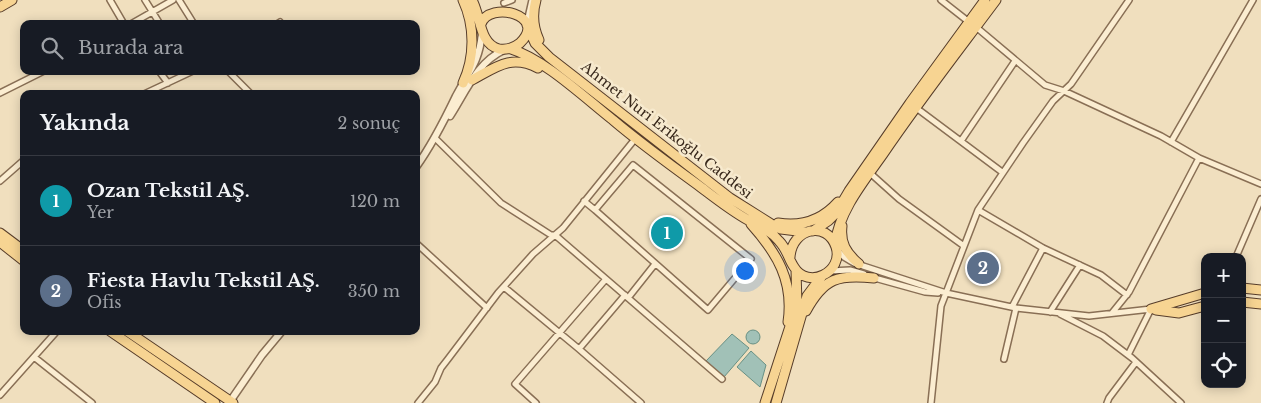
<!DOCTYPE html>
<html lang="tr">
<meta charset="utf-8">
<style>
:root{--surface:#171b24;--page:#20242c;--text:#f1f3f6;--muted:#9ea1a6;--line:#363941;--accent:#db2777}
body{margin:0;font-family:"Libre Baskerville",serif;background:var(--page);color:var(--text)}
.controls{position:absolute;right:15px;bottom:15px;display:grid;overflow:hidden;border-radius:10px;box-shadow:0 2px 12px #0003}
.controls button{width:45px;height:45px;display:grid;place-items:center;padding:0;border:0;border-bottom:1px solid var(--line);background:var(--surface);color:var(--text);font:25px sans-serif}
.you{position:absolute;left:744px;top:270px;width:18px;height:18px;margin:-12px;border:4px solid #fff;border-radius:50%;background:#1a73e8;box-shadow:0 0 0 8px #1a73e833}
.badge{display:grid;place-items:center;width:32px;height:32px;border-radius:50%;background:var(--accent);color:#fff;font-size:16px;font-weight:700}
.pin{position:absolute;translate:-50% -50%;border:2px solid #fff;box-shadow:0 1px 5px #0006}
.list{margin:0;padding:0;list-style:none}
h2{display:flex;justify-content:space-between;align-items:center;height:65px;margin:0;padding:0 20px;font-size:21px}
h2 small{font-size:16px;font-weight:400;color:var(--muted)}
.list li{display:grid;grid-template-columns:32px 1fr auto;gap:15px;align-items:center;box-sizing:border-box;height:90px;padding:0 20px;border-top:1px solid var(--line)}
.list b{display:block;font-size:19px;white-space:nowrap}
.list p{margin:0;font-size:16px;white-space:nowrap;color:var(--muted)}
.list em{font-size:16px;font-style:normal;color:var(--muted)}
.icon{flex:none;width:28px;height:28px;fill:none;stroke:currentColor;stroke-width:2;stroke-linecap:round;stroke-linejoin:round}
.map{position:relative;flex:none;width:1261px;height:403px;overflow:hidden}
.search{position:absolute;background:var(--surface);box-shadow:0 2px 12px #0003;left:20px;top:20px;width:400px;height:55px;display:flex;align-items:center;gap:12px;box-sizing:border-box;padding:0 18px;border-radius:10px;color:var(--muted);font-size:19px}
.panel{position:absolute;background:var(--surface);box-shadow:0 2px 12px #0003;left:20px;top:90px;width:400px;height:245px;border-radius:10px}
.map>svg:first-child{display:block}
</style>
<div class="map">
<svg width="1261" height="403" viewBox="0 0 1261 403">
<rect width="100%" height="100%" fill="#f0dfbe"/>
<path fill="#a1c1b7" stroke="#689084" d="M746 337a7 7 0 1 1 14 0a7 7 0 1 1-14 0Z
M732 334 749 348 724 377 706 361Z
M751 351 766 365 760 387 737 367Z"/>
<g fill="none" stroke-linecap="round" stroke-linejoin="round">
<g stroke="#896f55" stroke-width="8">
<path id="minor" d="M110 0 124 24
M145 0 160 24
M179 0 194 24
M941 0 969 22
M504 3 512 0
M527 22 532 0
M131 24 173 0
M277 24 280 22
M976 27 1045 85 1064 91 1161 136 1199 158 1261 184
M159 71 168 83
M228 71 251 94
M0 93 44 71
M144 94 193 71
M915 107 1002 172
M435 138 501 203 551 235H555L722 379
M961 141 1015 61
M1171 142 1253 0
M633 165 751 259 708 310 595 210Z
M870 173 899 199 964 246
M0 181 24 160
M584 201 595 210
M978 210 1043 248 1101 275 1127 295
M416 243 487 308
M837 250 844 257 854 263 946 293 1016 308 1089 316 1151 309
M1236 257 1261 199
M830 271 850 270 864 274
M871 277 925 292 938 293
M504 287 579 349
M625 295 579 349 641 403
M628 298 655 264
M1012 307 1043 248
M1050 312 1080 265
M1112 313 1129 292 1199 158
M1060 314 1103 336 1132 358 1181 403
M1128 355 1151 309
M34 357 92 403
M1004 359 1016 308
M0 395 57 331
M418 403 435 382 441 368 448 359 498 293 533 254 563 228 635 139
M536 403 515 384 606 279
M931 403 941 306 978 210 1023 143 1053 101 1071 84 1129 0
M1107 403 1109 398 1136 362"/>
</g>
<g stroke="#896f55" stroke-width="9">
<path id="tertiary" d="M450 116C465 93 477 62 504 50
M416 167C432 145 444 121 456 96 469 71 479 63 482 33
M229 403 262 355 282 331"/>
</g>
<g stroke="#573d2a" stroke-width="11">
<path id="primary" d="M472 0C481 16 479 44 499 49 507 50 514 48 520 43 549 15 489 0 481 24
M536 0C532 14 533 27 539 40
M0 7 12 0
M527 25 535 43 549 57 730 198 776 227 781 229 805 232
M511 49C544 59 585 98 613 120 640 143 669 164 698 185 714 197 730 210 748 220 759 226 770 230 779 241 787 249 788 258 794 267 808 290 844 272 836 247 827 220 792 228 790 257
M472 80C496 67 511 54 538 68
M463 83C475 57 475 26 463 0
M778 223C802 227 822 220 838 202
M751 224C777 253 794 281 788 322
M842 226C840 243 846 253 859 264
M813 231 828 221 836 213 849 191 910 103 985 0
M0 233 24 251
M0 242 24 261
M835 244C839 211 864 181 883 154 919 101 958 51 996 0
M1242 288 1261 290
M1242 302 1261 304
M1151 309 1205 293
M1156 310 1179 313 1205 306
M806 311C824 278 838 274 874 278
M110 331 215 403
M127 331 233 403
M765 403 797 305 796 270
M776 403 807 296 822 276"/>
</g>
<use href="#minor" stroke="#fbedd1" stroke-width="5"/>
<use href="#tertiary" stroke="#fbedd1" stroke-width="6"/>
<use href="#primary" stroke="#f7d492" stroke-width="9"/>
</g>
<g text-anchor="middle" stroke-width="5" stroke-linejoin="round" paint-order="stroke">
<g font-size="14" fill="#38281b" stroke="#f7eace">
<text transform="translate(667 130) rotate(38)" y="5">Ahmet Nuri Erikoğlu Caddesi</text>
</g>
</g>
</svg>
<div class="controls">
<button>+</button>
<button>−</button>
<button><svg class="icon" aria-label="locate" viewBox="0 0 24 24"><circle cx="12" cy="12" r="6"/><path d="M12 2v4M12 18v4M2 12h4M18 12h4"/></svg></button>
</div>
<div class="you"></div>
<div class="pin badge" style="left:667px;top:233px;background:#0f9aa8">1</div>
<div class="pin badge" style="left:983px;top:268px;background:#5c6f8a">2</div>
<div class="search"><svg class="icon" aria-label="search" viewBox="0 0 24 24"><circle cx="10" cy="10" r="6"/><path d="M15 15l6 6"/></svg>Burada ara</div>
<section class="panel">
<h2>Yakında<small>2 sonuç</small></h2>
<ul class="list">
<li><span class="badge" style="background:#0f9aa8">1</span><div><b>Ozan Tekstil AŞ.</b><p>Yer</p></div><em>120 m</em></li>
<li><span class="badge" style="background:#5c6f8a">2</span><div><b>Fiesta Havlu Tekstil AŞ.</b><p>Ofis</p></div><em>350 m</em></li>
</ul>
</section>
</div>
